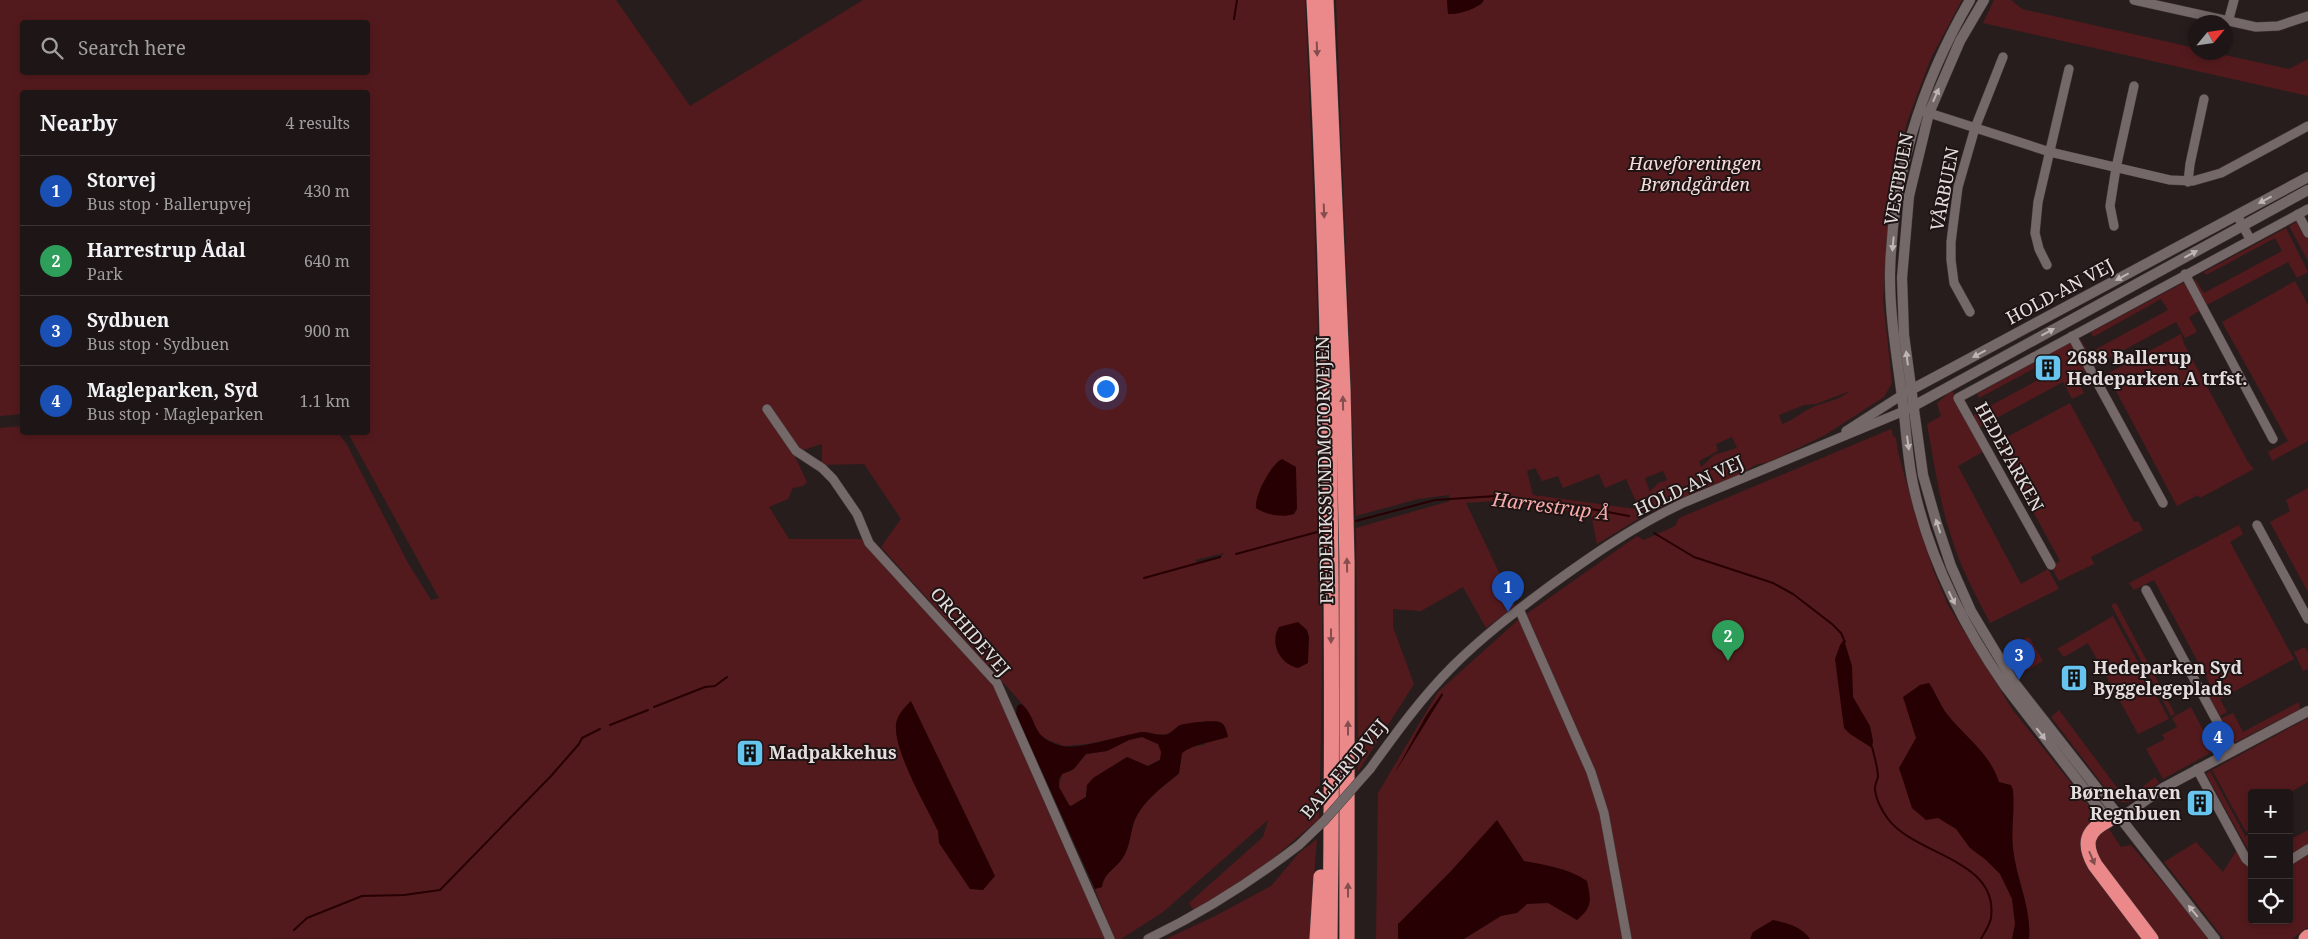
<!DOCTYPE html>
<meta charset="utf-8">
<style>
:root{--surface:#1e1616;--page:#261f1f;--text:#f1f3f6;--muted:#a19fa1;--line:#3c3535;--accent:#67c4ef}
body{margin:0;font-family:"Noto Serif",serif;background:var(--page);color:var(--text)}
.controls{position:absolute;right:15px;bottom:15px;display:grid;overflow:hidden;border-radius:5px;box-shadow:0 2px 8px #0003}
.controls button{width:45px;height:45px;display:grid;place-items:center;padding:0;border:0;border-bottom:1px solid var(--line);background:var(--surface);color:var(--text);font:25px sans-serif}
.compass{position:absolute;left:2188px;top:15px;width:45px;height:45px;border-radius:50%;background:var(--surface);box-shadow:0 2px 8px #0003;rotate:61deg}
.you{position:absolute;left:1105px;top:388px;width:18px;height:18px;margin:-12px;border:4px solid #fff;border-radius:50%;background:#1a73e8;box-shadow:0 0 0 8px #1a73e833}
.badge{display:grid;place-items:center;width:32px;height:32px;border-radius:50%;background:var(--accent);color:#fff;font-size:16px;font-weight:700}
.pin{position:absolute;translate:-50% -41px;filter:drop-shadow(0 1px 2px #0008)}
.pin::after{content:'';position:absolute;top:26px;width:18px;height:15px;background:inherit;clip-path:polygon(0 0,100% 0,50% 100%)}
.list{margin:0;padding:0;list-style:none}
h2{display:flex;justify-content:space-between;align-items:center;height:65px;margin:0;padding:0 20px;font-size:21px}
h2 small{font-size:16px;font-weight:400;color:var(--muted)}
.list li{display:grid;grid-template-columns:32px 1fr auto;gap:15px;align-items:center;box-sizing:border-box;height:70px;padding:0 20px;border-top:1px solid var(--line)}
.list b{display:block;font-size:19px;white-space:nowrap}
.list p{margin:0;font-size:16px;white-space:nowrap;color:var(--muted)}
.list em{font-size:16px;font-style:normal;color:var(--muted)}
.icon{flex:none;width:28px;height:28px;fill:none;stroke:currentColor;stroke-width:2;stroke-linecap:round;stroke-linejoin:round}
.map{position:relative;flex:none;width:2308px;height:939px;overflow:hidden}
.search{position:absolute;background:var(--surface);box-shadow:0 2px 8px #0003;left:20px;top:20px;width:350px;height:55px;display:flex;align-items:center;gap:12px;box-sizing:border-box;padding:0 18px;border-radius:5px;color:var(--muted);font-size:19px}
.panel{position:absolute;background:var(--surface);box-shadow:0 2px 8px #0003;left:20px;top:90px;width:350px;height:345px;border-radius:5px}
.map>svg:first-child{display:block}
</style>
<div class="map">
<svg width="2308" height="939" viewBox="0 0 2308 939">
<rect width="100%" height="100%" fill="#281d1d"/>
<path fill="#531a1d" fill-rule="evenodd" d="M0 0H616L690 106 863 0H1305C1318 273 1327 546 1319 819L1262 868 1194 911 1189 903 1263 837 1268 820 1163 912 1121 939H1114L1095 889 1102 887C1104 873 1114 870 1122 859 1130 848 1130 834 1134 822 1142 801 1163 787 1179 774L1182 753 1190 747 1204 745 1219 721 1179 726 1168 734 1155 735 1144 732 1087 744 1064 746 1048 740 1039 734 1026 708 881 547 901 519 864 464 822 465V444L800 451 778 421 807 482 803 486 793 488 788 499 769 507 789 539H861L993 685 1105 938 0 939V428L22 426V432L338 433 346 443 408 563 431 600 439 598 348 433 368 432V92H22V414L0 416ZM22 22H368V72H22ZM1224 553 1220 558 1199 564 1195 560Z
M1336 0H1447L1448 14 1481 5 1484 0H1962L1931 58 1907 122 1892 186 1883 299 1892 383 1884 397 1825 435 1769 462 1755 465 1739 476 1710 486 1646 514 1597 544 1591 514 1495 501 1466 503 1515 606 1486 628 1463 587 1421 611 1393 609V627L1414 684 1358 772 1356 528 1450 501 1449 495 1418 499 1356 516ZM1850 391C1838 401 1827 401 1813 407 1801 412 1796 419 1782 424L1779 415 1804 405 1816 404ZM1732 437 1737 448 1714 455 1701 467 1699 461 1718 451 1716 444ZM1535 468 1542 481 1558 476 1563 488 1599 474 1605 488 1626 479 1636 501 1648 497 1643 510 1533 495 1527 471ZM1663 471 1667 480 1658 483 1650 492 1645 478Z
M1994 0H2011L2022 9 2195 48 2196 52 2215 53 2289 69 2308 59V96L1983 23Z
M2299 221 2308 238V261L2289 226Z
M2286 228 2308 272 2297 278 2288 262 2205 306 2192 282 2196 280 2204 293 2282 251 2275 238 2206 275 2204 272Z
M2295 281 2308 305V441L2272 461 2268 452 2288 441 2222 322Z
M2185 282 2201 310 2189 317 2197 332 2185 338 2176 322 2092 367 2078 340 2080 339 2089 353 2168 310 2161 299 2093 337 2091 332Z
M2181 334 2184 344 2248 462 2254 469 2200 498 2198 495 2177 506 2107 374Z
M2072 341 2088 370 2076 377 2084 393 2072 399 2063 382 1978 428 1973 417 1975 414 2053 372 2048 361 1979 398 1977 394Z
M1952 390 1984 451 1958 466 2021 584 2048 569 2059 589 1990 623C1976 595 1960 567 1951 536 1939 500 1934 462 1927 424L1941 416 1937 403Z
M2070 403 2134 522 2138 521 2143 530 2091 557 2094 564 2059 581 2051 566 2060 561 1996 443Z
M1891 429 1893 436 1896 438 1898 452 1915 514 1934 572 1948 605 2012 709 2087 803 2094 816 2093 822 2107 826 2121 847 2131 845 2211 939H1376L1378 793 1438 692 1518 620 1637 536 1644 540 1675 526 1679 518Z
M2308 488V592L2270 522 2290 511 2286 500Z
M2239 525 2243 534 2230 542 2294 659 2220 699 2227 712 2220 716 2207 694 2213 690 2154 580 2134 590 2129 583Z
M2116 603 2175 714 2171 716 2111 605Z
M2113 616 2169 719 2138 734 2088 643 2064 657 2057 649Z
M2029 637 2043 661 2019 675 2003 650Z
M2305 647 2308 653V669L2303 671 2294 652Z
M2299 702 2300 709 2236 742H2232L2220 719 2233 713 2243 732Z
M2191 707 2214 751 2163 779 2146 749 2165 739 2162 735 2177 727 2172 718Z
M2059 710 2115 785 2125 794 2136 792 2155 777 2159 783C2145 793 2129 811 2113 798L2051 717Z
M2308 718V782L2289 793H2252V813L2248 815 2252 823V829L2246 832 2212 770Z
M2215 722 2227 747 2224 749 2222 745 2218 747 2207 727Z
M1142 737 1158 744 1162 752 1160 760 1147 766 1127 757 1087 785 1086 797 1071 806 1069 805 1059 787 1062 774 1071 771 1086 754 1107 751 1129 740Z
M2210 771 2245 836 2252 834V857L2206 774Z
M2308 830V845L2289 858V840Z
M1317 839 1309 939H1166L1215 916 1271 886 1299 853Z
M2196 842 2223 872 2238 848 2252 868V920H2289V867L2308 854V927L2292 939H2224L2164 862Z"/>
<path fill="#260003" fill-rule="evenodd" d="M1447 0H1484C1478 9 1458 15 1448 14Z
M1282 459 1296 467 1297 509 1294 514C1282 518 1267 515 1256 508 1254 496 1271 464 1282 459Z
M1298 622 1307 630 1309 637 1308 663 1298 668C1280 664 1269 643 1279 627Z
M1844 640 1852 666 1853 697 1870 726 1873 741 1872 748 1850 734 1844 728 1835 659 1840 645Z
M1929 683C1936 693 1940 705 1947 714 1964 736 1990 753 1999 782L2011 785 2013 790C2015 810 2011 828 2013 848 2016 879 2032 908 2029 939H2012L2015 924 2012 899 2000 874 1986 860 1970 848 1956 829 1938 818 1926 820 1912 808 1899 768 1916 738 1903 697 1920 685Z
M1442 693 1443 695 1394 774 1426 716Z
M911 701 995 876 983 890 970 889 939 843 938 831C926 806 893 750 896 724 897 715 905 707 911 701Z
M1021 704C1040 719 1028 737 1062 746 1081 750 1121 735 1142 732 1150 731 1159 737 1168 734 1173 732 1176 727 1180 725 1188 723 1216 719 1222 723 1226 727 1227 732 1228 737 1213 742 1193 744 1182 753L1179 773C1163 787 1142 801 1134 822 1130 834 1130 848 1122 859 1114 870 1104 873 1102 887L1095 889 1016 714 1017 706ZM1142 737 1158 744 1161 752 1160 760 1148 766 1127 757 1093 778 1087 785 1086 797 1071 806 1069 805 1059 787V779L1062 774 1074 769 1086 754 1107 751 1129 740Z
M1497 820 1524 861C1546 865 1568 868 1587 881 1591 900 1593 907 1577 920L1548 903 1527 904 1517 913 1501 916 1464 939H1398V924L1451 871Z
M1773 920C1786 923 1802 926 1810 939H1750L1753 932Z"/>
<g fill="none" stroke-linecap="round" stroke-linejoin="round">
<path stroke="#260003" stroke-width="2" d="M1234 19 1237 0
M1356 521 1435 500 1496 496 1565 504 1629 516
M1654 533 1694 557 1773 583 1793 594 1832 624 1841 633 1845 642
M1236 554 1321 531
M1144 578 1220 557
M654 707 705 687 715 686 727 677
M610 725 648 710
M1872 747C1874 755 1878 768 1878 777 1877 780 1875 784 1875 788 1875 798 1882 811 1888 819 1916 856 1999 859 1991 918 1990 925 1984 933 1981 939
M294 930 307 918 362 896 404 895 440 890 551 776 579 744 582 738 600 729"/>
<g stroke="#433b3b" stroke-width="10">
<path id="minor" d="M2134 0 2256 27 2278 26 2308 16
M2228 22 2234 0
M1923 111 2050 152 2170 180 2193 181 2221 173 2308 126
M2188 182 2190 164 2204 99
M2298 214 2308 233
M2237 215 2250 239
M2114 226 2110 206 2116 168 2134 86
M2047 265 2039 249 2035 233 2038 202 2069 69
M2185 274 2273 439
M1970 312 1954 283 1951 260V242L1958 187 1975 128 2003 57
M2072 336 2163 503
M767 409 796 451 822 468 833 479 857 514 869 543 997 683 1110 939
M1846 431 1902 395
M2257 525 2308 619
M2051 565 1958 398 2308 209
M2146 590 2233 751
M1519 609 1591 772 1604 813 1627 939
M1370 769C1396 733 1422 697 1453 666 1482 637 1515 612 1547 588 1591 556 1634 526 1683 503L1904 411
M2197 769 2246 859 2252 864
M2289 861 2308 849
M1148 939C1202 913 1251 882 1299 845"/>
</g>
<g stroke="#433b3b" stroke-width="11">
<path id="tertiary" d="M1970 0C1921 84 1891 179 1890 277 1890 318 1897 357 1902 397 1906 426 1907 456 1913 484 1929 558 1962 624 2005 686L2108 820 2122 817 2163 788 2308 711
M1984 0 1960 41 1929 113 1909 196 1902 278 1904 335 1915 417 1923 475 1936 521 1951 566 1971 611 2013 681 2215 939
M1907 392 2308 177
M1910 408 2308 190"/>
</g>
<g stroke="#433b3b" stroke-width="16">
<path id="motorway" d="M1314 0C1331 313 1334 626 1330 939
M1326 0 1343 389 1347 562V939
M2108 820C2086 831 2083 844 2095 865L2151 939
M1317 939 1321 877
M2306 939 2308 937"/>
</g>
<use href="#minor" stroke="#756868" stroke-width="9"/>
<use href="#tertiary" stroke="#756868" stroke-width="10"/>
<use href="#motorway" stroke="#eb8889" stroke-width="15"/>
<g stroke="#433b3b" stroke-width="10" stroke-linecap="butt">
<path id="minor-bridge" d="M1299 845 1324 821 1370 769"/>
</g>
<use href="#minor-bridge" stroke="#756868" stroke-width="9"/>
</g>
<defs><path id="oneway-solid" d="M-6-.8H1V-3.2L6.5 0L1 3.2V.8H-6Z" transform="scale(1.25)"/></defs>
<g fill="#844e4e">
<use href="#oneway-solid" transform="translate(1317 49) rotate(88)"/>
<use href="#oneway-solid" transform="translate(1324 211) rotate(88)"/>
<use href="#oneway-solid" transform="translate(1343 403) rotate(-91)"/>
<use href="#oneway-solid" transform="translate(1347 565) rotate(-91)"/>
<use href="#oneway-solid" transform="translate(1331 636) rotate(90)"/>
<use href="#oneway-solid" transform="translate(1348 728) rotate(-90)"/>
<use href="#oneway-solid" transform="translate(2092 858) rotate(67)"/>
<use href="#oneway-solid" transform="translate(1348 890) rotate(-90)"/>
</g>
<g fill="#beb5b5">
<use href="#oneway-solid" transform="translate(1936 95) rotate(-66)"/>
<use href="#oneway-solid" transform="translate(2265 200) rotate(152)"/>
<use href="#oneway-solid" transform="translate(1893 244) rotate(95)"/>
<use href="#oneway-solid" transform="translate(2191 254) rotate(-28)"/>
<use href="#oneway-solid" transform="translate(2122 277) rotate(152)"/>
<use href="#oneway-solid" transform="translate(2048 332) rotate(-29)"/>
<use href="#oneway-solid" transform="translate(1979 354) rotate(152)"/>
<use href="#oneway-solid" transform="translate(1907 358) rotate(-97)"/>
<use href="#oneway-solid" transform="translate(1908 443) rotate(82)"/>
<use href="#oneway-solid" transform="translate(1938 526) rotate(-108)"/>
<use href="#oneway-solid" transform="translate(1952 598) rotate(64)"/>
<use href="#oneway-solid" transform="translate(2041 734) rotate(52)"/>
<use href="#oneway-solid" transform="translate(2193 911) rotate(-129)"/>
</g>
<defs>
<g id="building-square" transform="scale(1.4375)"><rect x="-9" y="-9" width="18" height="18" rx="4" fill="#67c4ef" stroke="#1e1414"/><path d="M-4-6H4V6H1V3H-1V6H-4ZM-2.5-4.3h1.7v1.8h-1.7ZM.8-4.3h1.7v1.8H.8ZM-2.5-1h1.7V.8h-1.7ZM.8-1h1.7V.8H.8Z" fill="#111"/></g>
</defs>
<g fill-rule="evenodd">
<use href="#building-square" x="2048" y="368"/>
<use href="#building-square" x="2074" y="678"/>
<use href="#building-square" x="750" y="753"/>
<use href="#building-square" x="2200" y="803"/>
</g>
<g text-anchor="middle" stroke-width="4" stroke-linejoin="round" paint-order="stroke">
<g font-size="18" font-style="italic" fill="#f7dcdb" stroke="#1e1414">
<text x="1695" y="170">Haveforeningen<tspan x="1695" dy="21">Brøndgården</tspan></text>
</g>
<g font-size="18" fill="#e5dede" stroke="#1e1414">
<text transform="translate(1899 179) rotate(-80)" y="6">VESTBUEN</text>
<text transform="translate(1945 189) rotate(-79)" y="6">VÅRBUEN</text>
<text transform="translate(2060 292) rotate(-28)" y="6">HOLD-AN VEJ</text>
<text transform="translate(2009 457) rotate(61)" y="6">HEDEPARKEN</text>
<text transform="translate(1325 470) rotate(-91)" y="6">FREDERIKSSUNDMOTORVEJEN</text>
<text transform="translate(1689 486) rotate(-25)" y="6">HOLD-AN VEJ</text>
<text transform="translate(970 632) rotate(49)" y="6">ORCHIDEVEJ</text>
<text transform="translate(1344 769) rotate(-50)" y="6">BALLERUPVEJ</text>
</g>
<g font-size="18" font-weight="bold" fill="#e5dede" stroke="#1e1414" text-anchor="start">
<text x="2067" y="364">2688 Ballerup<tspan x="2067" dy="21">Hedeparken A trfst.</tspan></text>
<text x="2093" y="674">Hedeparken Syd<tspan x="2093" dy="21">Byggelegeplads</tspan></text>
<text x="769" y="759">Madpakkehus</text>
<text x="2181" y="799" text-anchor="end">Børnehaven<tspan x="2181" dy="21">Regnbuen</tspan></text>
</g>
<g font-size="19" font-style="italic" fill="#f7abaa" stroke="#1e1414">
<text transform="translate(1551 506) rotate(7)" y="7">Harrestrup Å</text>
</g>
</g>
</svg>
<div class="controls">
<button>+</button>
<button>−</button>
<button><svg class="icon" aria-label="locate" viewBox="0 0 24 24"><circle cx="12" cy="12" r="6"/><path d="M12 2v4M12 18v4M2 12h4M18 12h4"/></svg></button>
</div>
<svg class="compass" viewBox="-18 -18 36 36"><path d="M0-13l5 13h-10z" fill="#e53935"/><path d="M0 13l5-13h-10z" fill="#a19fa1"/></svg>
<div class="you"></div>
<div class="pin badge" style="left:1508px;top:612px;background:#1a4fb4">1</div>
<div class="pin badge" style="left:1728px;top:661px;background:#2e9e5b">2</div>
<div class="pin badge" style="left:2019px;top:680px;background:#1a4fb4">3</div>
<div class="pin badge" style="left:2218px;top:762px;background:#1a4fb4">4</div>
<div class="search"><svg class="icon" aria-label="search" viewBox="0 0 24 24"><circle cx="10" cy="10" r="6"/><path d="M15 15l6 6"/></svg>Search here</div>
<section class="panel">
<h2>Nearby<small>4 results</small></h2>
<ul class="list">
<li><span class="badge" style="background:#1a4fb4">1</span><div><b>Storvej</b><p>Bus stop · Ballerupvej</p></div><em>430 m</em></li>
<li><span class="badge" style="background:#2e9e5b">2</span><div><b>Harrestrup Ådal</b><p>Park</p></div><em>640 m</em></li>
<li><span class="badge" style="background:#1a4fb4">3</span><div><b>Sydbuen</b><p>Bus stop · Sydbuen</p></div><em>900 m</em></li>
<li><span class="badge" style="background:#1a4fb4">4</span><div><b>Magleparken, Syd</b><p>Bus stop · Magleparken</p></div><em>1.1 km</em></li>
</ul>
</section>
</div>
